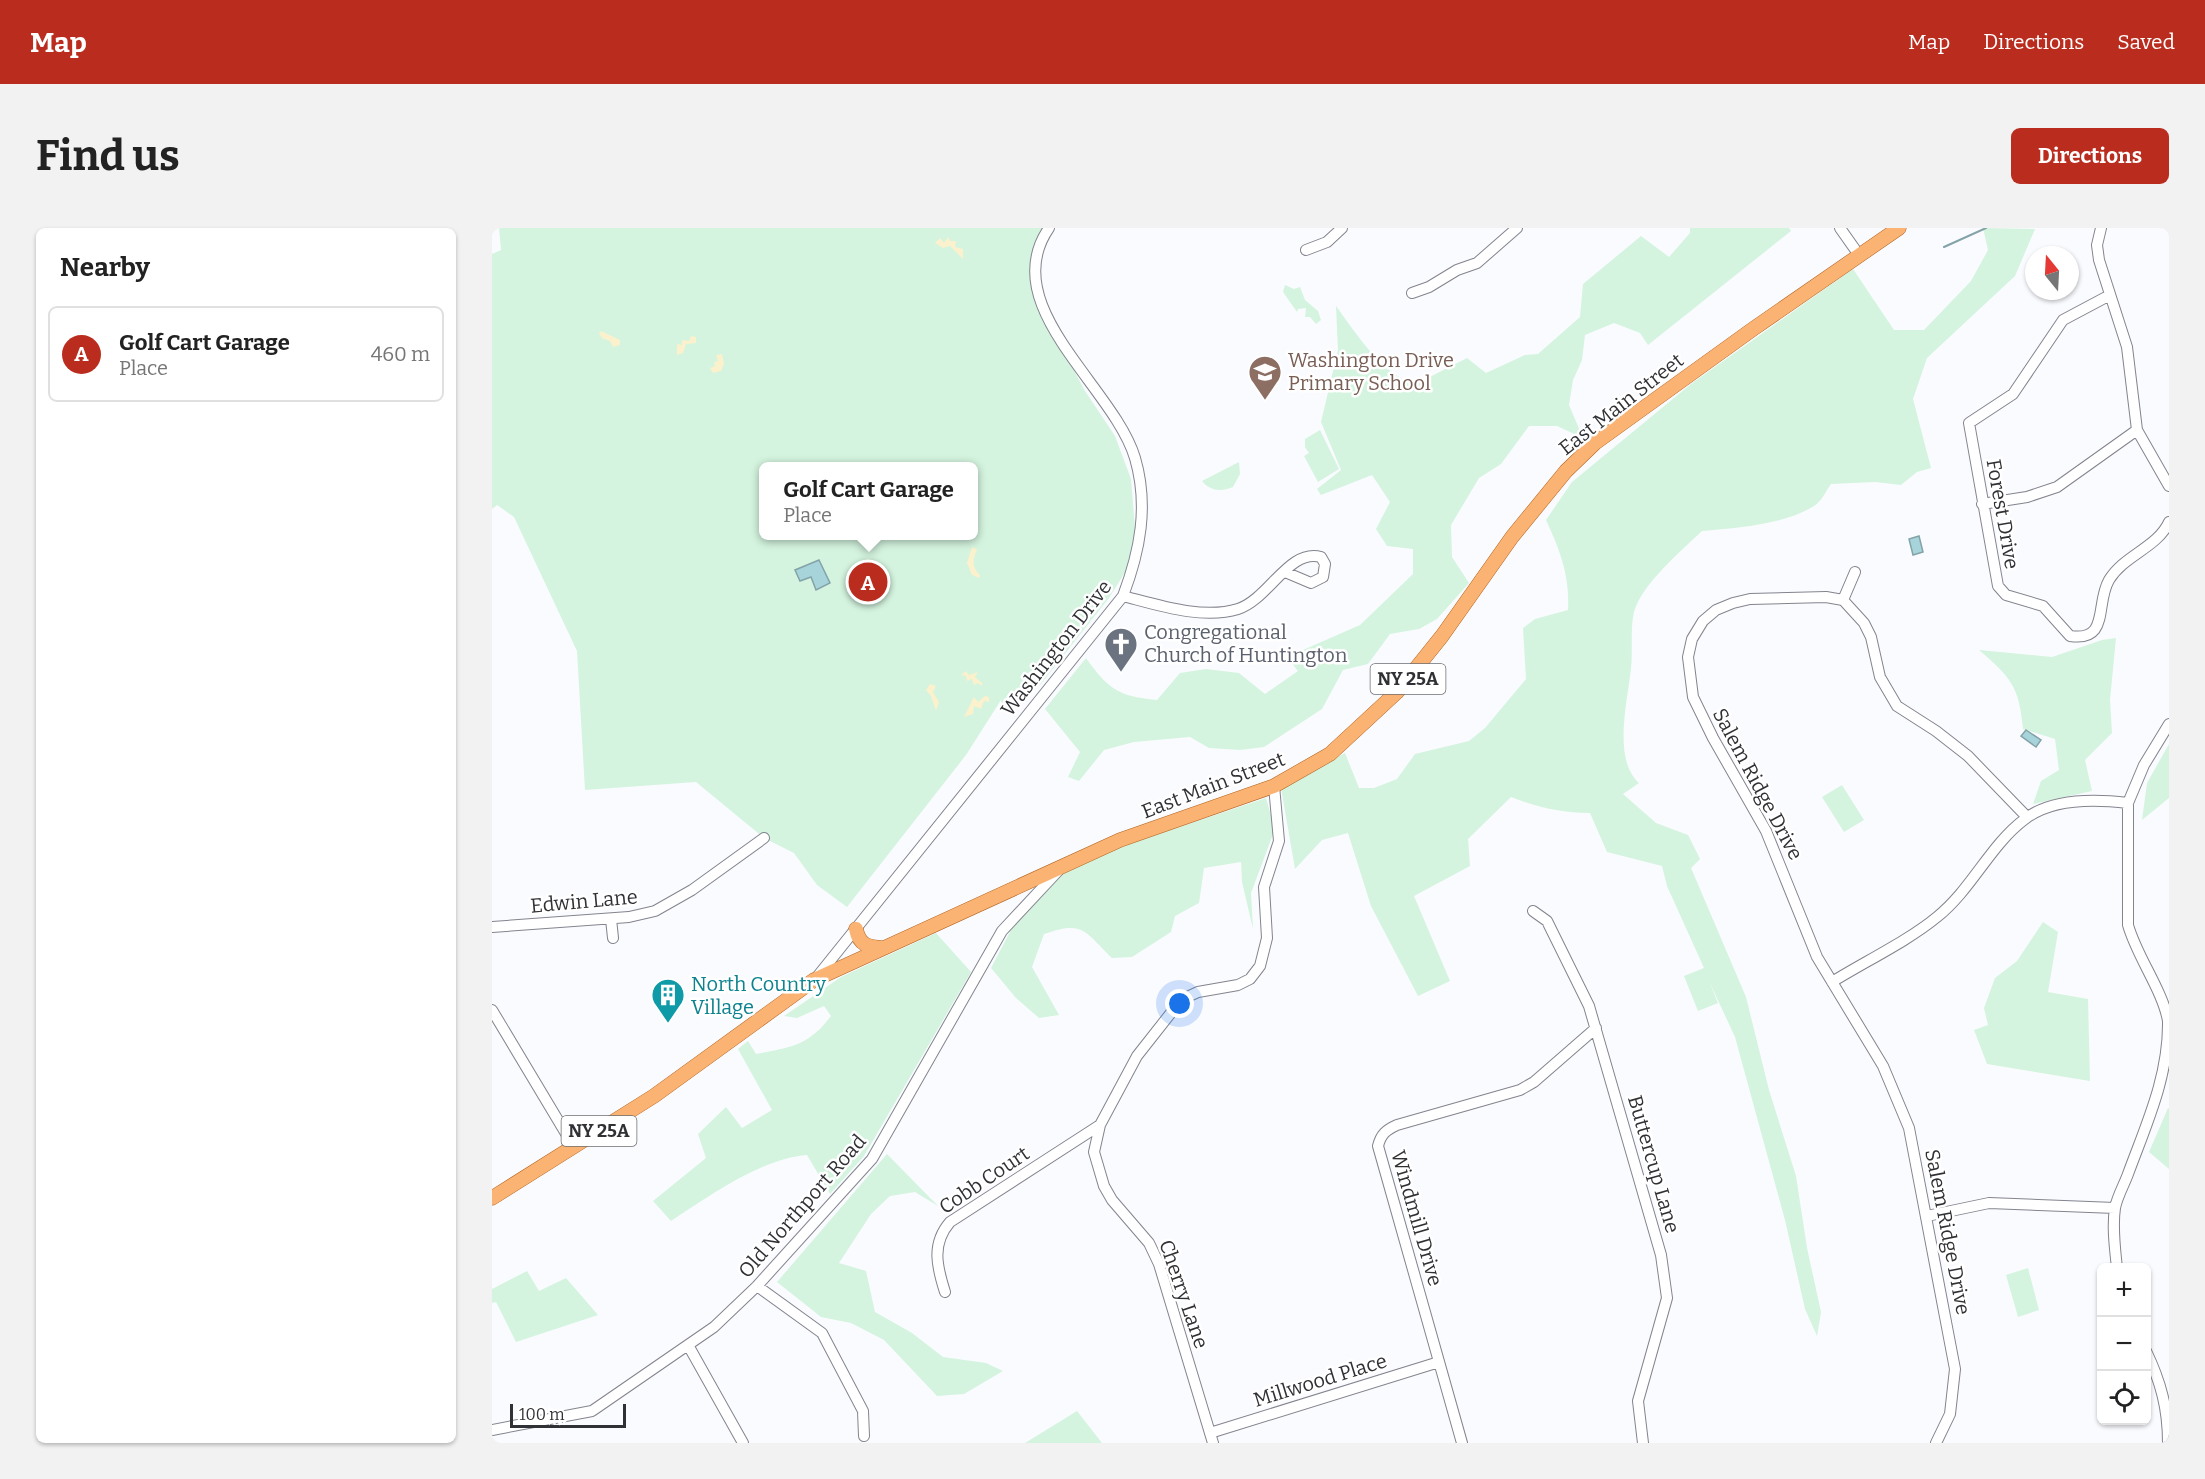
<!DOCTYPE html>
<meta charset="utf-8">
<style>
:root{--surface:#fff;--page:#f2f2f2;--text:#222;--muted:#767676;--line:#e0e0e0;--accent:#ba2d1e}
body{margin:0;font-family:Bitter,serif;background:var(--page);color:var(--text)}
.controls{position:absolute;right:18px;bottom:18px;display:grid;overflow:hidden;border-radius:9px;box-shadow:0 2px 4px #0004}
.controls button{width:54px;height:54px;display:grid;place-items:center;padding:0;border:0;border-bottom:2px solid var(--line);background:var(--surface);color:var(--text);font:30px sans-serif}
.compass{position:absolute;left:1533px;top:18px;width:54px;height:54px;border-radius:50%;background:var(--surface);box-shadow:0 2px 4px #0004;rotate:342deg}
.scale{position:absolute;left:18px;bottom:15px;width:116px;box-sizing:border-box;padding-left:6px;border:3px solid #303135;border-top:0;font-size:16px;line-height:21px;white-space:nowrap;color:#303135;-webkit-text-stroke:4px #fff;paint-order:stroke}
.you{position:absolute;left:688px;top:776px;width:21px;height:21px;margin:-15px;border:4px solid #fff;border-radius:50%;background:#1a73e8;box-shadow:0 0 0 9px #1a73e833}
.badge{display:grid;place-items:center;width:39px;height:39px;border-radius:50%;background:var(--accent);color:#fff;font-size:20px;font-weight:700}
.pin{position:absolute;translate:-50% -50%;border:3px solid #fff;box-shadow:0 2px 6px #0006}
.popup{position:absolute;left:267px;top:234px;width:219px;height:78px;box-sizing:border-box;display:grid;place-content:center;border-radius:9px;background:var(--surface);filter:drop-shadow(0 2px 4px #0005);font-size:20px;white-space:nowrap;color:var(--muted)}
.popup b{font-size:22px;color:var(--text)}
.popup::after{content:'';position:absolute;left:50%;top:100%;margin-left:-12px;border:12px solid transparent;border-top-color:var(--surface)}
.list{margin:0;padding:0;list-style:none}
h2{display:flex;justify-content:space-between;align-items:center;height:78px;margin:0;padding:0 24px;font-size:26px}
h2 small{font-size:20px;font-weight:400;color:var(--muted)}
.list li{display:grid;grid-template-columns:39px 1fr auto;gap:18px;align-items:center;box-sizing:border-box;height:96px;margin:0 12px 12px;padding:0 12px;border:2px solid var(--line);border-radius:9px}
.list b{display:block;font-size:22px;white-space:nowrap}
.list p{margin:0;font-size:20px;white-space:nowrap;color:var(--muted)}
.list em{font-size:20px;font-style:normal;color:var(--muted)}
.icon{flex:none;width:33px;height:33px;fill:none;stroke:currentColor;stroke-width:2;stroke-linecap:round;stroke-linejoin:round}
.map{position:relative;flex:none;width:1677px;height:1215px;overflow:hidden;border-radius:9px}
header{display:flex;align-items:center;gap:36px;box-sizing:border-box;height:84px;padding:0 30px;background:var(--accent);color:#fff}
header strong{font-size:28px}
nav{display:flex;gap:33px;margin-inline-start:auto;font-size:21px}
.intro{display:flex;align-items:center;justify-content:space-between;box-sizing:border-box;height:144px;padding:0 36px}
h1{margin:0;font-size:42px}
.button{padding:15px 27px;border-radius:9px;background:var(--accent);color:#fff;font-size:21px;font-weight:700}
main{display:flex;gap:36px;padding:0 36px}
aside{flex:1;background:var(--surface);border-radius:9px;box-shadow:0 2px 4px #0004}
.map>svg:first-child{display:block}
</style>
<header>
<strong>Map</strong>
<nav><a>Map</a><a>Directions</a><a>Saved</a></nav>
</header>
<div class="intro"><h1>Find us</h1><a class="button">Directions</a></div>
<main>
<aside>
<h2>Nearby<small></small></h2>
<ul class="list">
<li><span class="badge">A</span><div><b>Golf Cart Garage</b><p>Place</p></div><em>460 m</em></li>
</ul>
</aside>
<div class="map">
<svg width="1677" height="1215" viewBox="0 0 1677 1215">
<rect width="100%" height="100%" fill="#fafbff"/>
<path fill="#d4f4df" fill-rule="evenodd" d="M7 0H556L539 54 547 77 593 163 623 208 639 251 644 312 637 338 617 370 548 457 518 485 511 481 509 472 474 527 355 679 325 657 302 625 272 610 204 554 93 562 85 423 22 289 5 277 0 281V26L9 22ZM271 238H481V308H271Z
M1198 0H1297L1299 3 1156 117 1148 105 1122 95 1093 107 1090 132 1081 152 1077 177 1091 210 1065 198H1037L1009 236 987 250 959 297 960 329 977 355 945 391 927 401 898 406 876 436 851 442 830 481 772 519 748 522 717 520 698 509 642 514 612 522 587 553 576 549 588 524 553 481 594 430C617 462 626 468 665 472L688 445 714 441 747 445 773 466 806 443 795 429 868 397 921 346V321L895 318 884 301 898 274 880 247 829 267 825 261 849 242 829 194 846 122 844 78C866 108 887 142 922 157L975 130 994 145 1033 127 1046 126 1088 89 1091 56 1149 8 1177 29 1198 5Z
M1491 0 1543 1 1523 48 1435 130 1421 171 1439 240 1425 244 1409 257 1383 254 1339 256C1334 263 1329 274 1322 278 1292 297 1244 300 1210 303 1189 323 1150 356 1142 384 1138 401 1141 422 1139 440 1136 472 1120 531 1147 555L1131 566 1164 595 1196 607 1208 631 1199 640 1254 769 1277 862 1304 948 1315 1020 1329 1084 1325 1108 1313 1081 1293 992 1243 809 1217 753 1226 775 1206 783 1192 748 1212 740 1175 658 1170 638 1115 624 1098 585C1070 585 1044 579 1019 569L976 611 978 638 922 668 958 753 926 768 879 678 856 605 830 612 803 641 789 560 853 525 867 560H882L905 551 923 526 977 513 993 500 1034 451 1031 400 1043 391 1076 382C1078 348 1068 322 1054 292L1080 254 1199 156 1361 41 1402 102H1432L1479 53 1496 22Z
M793 57 802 61 808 59 813 72 826 83 829 92 824 96 818 89H813L814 80 806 81 805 84 791 64Z
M828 202 847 241 826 254 812 228 817 225 813 219V211Z
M747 234 748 246 741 259C729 264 718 263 710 253Z
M1624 410 1618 472 1620 505 1593 532 1600 563 1541 576 1549 553 1567 542 1563 511 1531 501C1527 457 1518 449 1487 422L1560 429 1610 412Z
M1677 516V570L1650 592 1655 555Z
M1350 557 1372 592 1352 604 1330 569Z
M774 570 783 601 759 665 761 701 750 654 749 634 712 640 707 675 683 688 679 704 640 729 620 730C592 703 592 692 552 706L540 739 567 787 547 790 524 770 499 740 519 702 574 642 640 615Z
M1551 694 1566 704 1556 764 1596 771 1598 853 1495 836 1482 802 1496 797 1492 780 1503 750 1525 733Z
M444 705 479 744 372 928 338 966 315 927C270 930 216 969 179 993L161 973 214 930 206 906 234 879 250 900 280 882 246 821 256 813 264 826C300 819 316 818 339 788L332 778 305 790 292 788 349 749Z
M1676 880 1677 881V941L1657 924Z
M395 926 446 978 423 964 398 968 379 986 347 1035 374 1043 383 1084 420 1105 451 1129 494 1135 511 1143 472 1166 445 1168 392 1112 359 1095 329 1089 285 1054Z
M1536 1040 1547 1082 1526 1089 1514 1047Z
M35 1043 47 1063 74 1050 106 1087 24 1114 4 1074 0 1075V1061Z
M585 1183 610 1215H533Z"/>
<path fill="#fbf1cc" d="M456 9 458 13H464L463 19 471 21V31L458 18 451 20 443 15 448 10 452 15Z
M109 103 128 112V117L121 119 118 113 110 110 107 105Z
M199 108 204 109V115L194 116 191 125 185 127V116L190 117V112L197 113Z
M230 126 232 136 229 143 221 145 218 140 223 138 222 134 226 133 224 127Z
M480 319 485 321C481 331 479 338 488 347L487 350 480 347 475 335Z
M474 443 477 447 486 444 483 449 490 455V458L486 455 482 457 480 451 475 453 474 448 469 447Z
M438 456 444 458 441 464 447 474 444 483 439 468 434 462Z
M493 468 497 469V474L492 473 489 481 482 478 481 486 472 489 482 469 486 474Z"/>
<path fill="#a6d4da" stroke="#83a3a8" stroke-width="1.5" d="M1427 308 1431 324 1421 327 1417 311Z
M327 332 338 355 324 362 319 349 308 353 303 342Z
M1534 502 1549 512 1544 519 1529 508Z"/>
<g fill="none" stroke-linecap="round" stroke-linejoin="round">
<path stroke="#83a3a8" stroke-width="2" d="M1452 19 1494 0"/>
<g stroke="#83848e" stroke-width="12">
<path id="minor" d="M1348 0 1367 27
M1609 0 1605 17 1607 32 1635 119 1645 202 1677 258
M814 22 835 14 850 0
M920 65 937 59 965 42 985 35 1025 0
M1618 67 1571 92 1521 166 1477 195 1506 358 1514 367 1551 378 1578 408C1618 414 1603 376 1617 352 1632 327 1665 320 1677 294
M1490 276 1535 269 1565 259 1645 202
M631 368C666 377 711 392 746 381 777 371 797 320 829 329L833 336 831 349 819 355 793 344
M1351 372 1363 344
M1041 683 1055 693 1097 778 1169 1027 1175 1070 1146 1173 1151 1215
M119 691 121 710
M0 699 137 689 163 683 200 662 272 610
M325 749 631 368C648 323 657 278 643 230 622 159 503 78 557 0
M1340 754C1372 734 1416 713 1445 689 1480 661 1498 617 1533 591 1560 570 1604 571 1636 575
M0 782 82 919
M1435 988 1497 975 1623 980
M1625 1040C1623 1021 1620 999 1623 980 1625 969 1632 957 1636 946 1654 897 1677 848 1676 793 1671 763 1645 729 1636 697V575L1652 537 1677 496
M265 1058 330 1105 371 1183 372 1208
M453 1064C445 1039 439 1016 458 994L608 897
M196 1117 251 1215
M1654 1123C1669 1154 1676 1181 1676 1215
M0 1202 100 1183 222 1099 265 1058 380 931 510 703 566 643
M718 1205 947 1134
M721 1215 667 1036 657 1015 620 972 612 958 602 924 608 897 645 828 682 781 693 770 706 764 746 757 758 751 768 738 775 710 772 659 787 613 782 558
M970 1215 886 918C889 906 894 902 905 897L1028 862 1042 854 1104 800
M1444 1215 1458 1186 1463 1141 1417 900 1391 838 1325 729 1274 603 1221 510 1201 469 1196 429 1200 411 1211 393 1224 382 1241 375 1258 371 1334 369 1351 372 1372 395 1379 409 1388 449 1405 478 1444 503 1476 528 1535 589"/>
</g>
<g stroke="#b26520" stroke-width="15">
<path id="major" d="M364 701C367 717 376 719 390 720
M0 970 162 868 322 752 628 612 782 558 838 526 905 464 950 408 1020 309 1074 243 1103 215 1261 101 1407 0"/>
</g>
<use href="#minor" stroke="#fff" stroke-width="10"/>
<use href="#major" stroke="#fbb373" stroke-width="14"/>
</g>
<defs>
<g id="school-pin" transform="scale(1.725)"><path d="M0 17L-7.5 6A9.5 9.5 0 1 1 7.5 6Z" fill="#8d6e63" stroke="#fff"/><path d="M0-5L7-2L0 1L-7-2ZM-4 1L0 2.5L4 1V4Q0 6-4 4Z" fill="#fff"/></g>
<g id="church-pin" transform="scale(1.725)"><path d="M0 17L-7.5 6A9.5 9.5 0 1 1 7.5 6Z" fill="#6b7280" stroke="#fff"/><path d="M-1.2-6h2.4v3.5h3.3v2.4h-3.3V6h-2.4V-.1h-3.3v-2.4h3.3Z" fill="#fff"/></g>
<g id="building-pin" transform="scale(1.725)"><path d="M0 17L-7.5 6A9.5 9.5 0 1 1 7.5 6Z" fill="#0f9aa8" stroke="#fff"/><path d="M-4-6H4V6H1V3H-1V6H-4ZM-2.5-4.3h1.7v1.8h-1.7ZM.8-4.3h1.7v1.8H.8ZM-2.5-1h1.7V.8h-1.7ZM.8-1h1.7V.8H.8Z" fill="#fff"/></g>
</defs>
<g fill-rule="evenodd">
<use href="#school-pin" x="773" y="144"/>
<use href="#church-pin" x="629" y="416"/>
<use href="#building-pin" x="176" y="767"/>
</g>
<g text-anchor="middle" stroke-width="5" stroke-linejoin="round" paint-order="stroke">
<g fill="#fff" stroke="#6e6f72" stroke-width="1.5">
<rect x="878.5" y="436" width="75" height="30" rx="4.5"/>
<rect x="69.5" y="888" width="75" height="30" rx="4.5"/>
</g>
<g font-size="18" font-weight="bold" fill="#303135">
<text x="916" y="457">NY 25A</text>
<text x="107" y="909">NY 25A</text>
</g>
<g font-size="20" fill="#785e54" stroke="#fff" text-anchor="start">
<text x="796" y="139">Washington Drive<tspan x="796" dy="23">Primary School</tspan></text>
</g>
<g font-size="20" fill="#303135" stroke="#fff">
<text transform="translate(1129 176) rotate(-38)" y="7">East Main Street</text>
<text transform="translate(1511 286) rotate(80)" y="7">Forest Drive</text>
<text transform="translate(564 420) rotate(-52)" y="7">Washington Drive</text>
<text transform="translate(1266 556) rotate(62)" y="7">Salem Ridge Drive</text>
<text transform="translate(721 557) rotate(-21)" y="7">East Main Street</text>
<text transform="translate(92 673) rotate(-5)" y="7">Edwin Lane</text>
<text transform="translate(1162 936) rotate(74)" y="7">Buttercup Lane</text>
<text transform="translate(492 952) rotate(-34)" y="7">Cobb Court</text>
<text transform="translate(310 978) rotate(-49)" y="7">Old Northport Road</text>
<text transform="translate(925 990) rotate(74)" y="7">Windmill Drive</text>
<text transform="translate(1456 1004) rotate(79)" y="7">Salem Ridge Drive</text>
<text transform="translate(692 1066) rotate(71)" y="7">Cherry Lane</text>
<text transform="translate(828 1152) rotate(-17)" y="7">Millwood Place</text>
</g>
<g font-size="20" fill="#5b616d" stroke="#fff" text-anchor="start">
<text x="652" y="411">Congregational<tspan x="652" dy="23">Church of Huntington</tspan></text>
</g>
<g font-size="20" fill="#0d838f" stroke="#fff" text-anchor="start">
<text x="199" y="763">North Country<tspan x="199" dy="23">Village</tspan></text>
</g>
</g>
</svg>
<div class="controls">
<button>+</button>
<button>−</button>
<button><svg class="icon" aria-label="locate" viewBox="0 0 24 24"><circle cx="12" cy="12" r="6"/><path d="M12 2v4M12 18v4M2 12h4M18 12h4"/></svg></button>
</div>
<svg class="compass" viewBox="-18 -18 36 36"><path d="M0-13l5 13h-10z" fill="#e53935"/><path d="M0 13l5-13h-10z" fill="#767676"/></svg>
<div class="scale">100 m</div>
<div class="you"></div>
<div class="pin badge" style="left:376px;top:354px">A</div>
<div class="popup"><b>Golf Cart Garage</b>Place</div>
</div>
</main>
